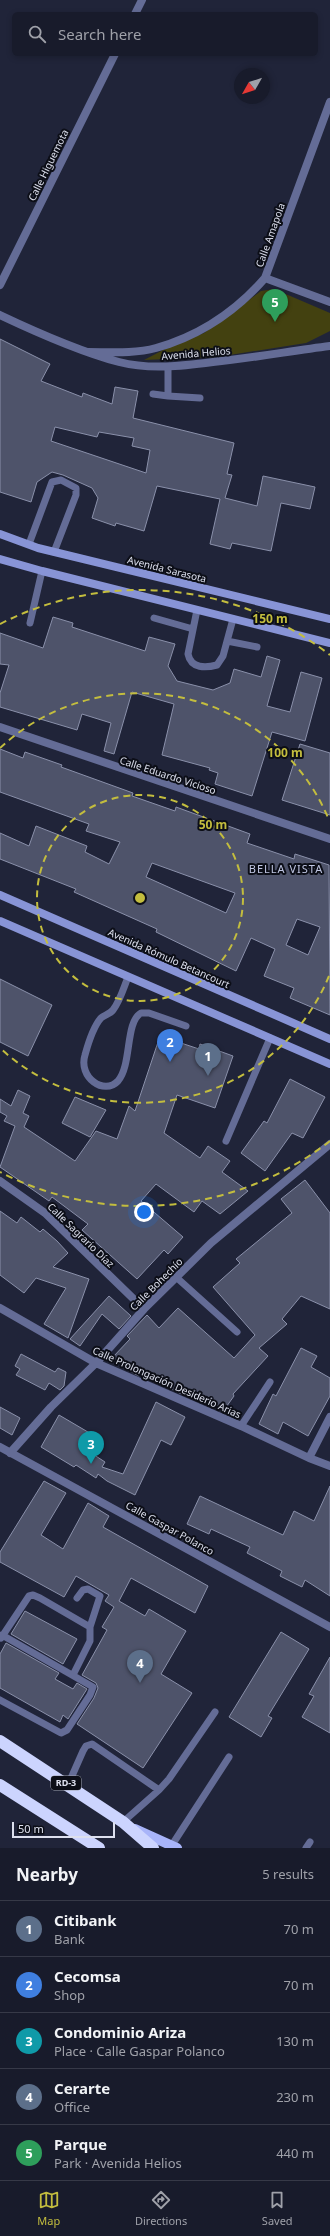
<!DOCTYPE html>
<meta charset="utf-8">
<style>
:root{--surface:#181b2b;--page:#252837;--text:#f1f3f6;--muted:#9fa1a9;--line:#363947;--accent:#c3bd3e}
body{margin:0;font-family:"Noto Sans",sans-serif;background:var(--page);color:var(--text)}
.compass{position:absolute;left:234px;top:68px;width:36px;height:36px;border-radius:50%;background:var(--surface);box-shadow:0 2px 6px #0003;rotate:231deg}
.scale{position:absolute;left:12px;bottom:10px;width:103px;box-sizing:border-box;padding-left:4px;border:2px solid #dde0ee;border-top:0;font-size:11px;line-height:14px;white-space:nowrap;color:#dde0ee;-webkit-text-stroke:3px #0c0e17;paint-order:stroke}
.you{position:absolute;left:144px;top:1212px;width:14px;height:14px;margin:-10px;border:3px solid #fff;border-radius:50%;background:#1a73e8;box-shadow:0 0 0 6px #1a73e833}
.badge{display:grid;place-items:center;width:26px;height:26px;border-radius:50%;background:var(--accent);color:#fff;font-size:13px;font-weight:700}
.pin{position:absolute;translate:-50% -33px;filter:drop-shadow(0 1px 2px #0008)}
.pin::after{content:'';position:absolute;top:21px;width:14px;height:12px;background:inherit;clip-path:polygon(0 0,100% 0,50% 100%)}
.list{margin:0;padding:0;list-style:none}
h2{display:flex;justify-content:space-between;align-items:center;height:52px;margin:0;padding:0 16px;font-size:17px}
h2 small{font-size:13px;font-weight:400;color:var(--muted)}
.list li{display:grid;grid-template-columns:26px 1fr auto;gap:12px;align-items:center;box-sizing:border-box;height:56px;padding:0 16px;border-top:1px solid var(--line)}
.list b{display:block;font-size:15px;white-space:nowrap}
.list p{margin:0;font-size:13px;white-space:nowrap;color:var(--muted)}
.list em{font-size:13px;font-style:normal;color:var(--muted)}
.icon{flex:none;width:22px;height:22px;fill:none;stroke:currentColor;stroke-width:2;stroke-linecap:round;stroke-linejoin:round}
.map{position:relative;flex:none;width:330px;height:1848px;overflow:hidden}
.search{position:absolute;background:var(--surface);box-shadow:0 2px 6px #0003;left:12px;right:12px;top:12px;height:44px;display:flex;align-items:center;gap:10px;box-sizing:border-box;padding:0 14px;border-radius:6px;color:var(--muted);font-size:15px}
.sheet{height:332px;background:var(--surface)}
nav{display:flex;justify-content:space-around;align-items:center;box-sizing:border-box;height:56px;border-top:1px solid var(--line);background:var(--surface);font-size:11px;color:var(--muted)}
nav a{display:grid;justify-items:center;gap:2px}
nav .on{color:var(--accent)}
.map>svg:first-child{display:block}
</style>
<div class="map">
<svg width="330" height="1848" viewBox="0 0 330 1848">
<rect width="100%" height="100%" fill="#202439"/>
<path fill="#434110" d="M274 289 330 313V331L306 343 217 357 144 360 167 348 204 333 261 291Z"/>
<path fill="#4e536a" stroke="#8a90aa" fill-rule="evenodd" d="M0 339 50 364 41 381 82 397 83 393 112 404 115 387 138 391 133 418 234 443 227 474 232 475 225 498 257 506 263 476 315 487 310 509 281 503 271 551 232 543 230 549 210 544 220 499 157 486 144 531 116 523 115 526 92 518 98 498 92 488 63 475 52 472 37 482 31 502 0 492ZM55 427 97 437 99 432 134 438 132 446 150 450 146 473 51 441Z
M53 617 73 623 72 627 145 651 149 637 175 644 168 666 177 681 213 690 230 683 234 669 261 677 267 656 280 660 267 706 290 712 301 672 322 678 305 741 272 732 252 796 215 784 218 773 209 770 210 768 162 755 174 704 132 692 114 754 104 751 111 723 82 714 77 730 0 707V693L9 665 0 664V633L43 648Z
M300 744 330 753V815L282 800Z
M0 749 23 758 25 752 62 765 61 767 133 793 132 796 175 811 176 807 250 834 247 843 294 859 295 854 329 865 330 1015 290 998 294 988 264 976 275 949 251 938 236 971 156 932 157 929 74 892 76 889 0 859V833L29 846 36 826 87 846 85 852 109 864 120 842 86 831 89 824 0 792ZM152 863 235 893 226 913 146 877ZM297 919 320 927 308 955 286 945Z
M0 979 52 1005 28 1056 0 1042Z
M160 1036 199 1049 200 1044 233 1056 215 1108 177 1095 164 1133 200 1158 208 1146 230 1161 222 1172 248 1191 220 1214 202 1201 194 1212 156 1184 141 1201 183 1237 168 1254 164 1250 137 1279 82 1230 88 1224 52 1197 49 1201 0 1167 15 1126 4 1121 7 1116 0 1112V1099L11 1106 18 1090 30 1096 23 1113 29 1116 24 1127 75 1161 96 1131 117 1139 129 1106 135 1111Z
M290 1079 325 1097 303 1138 292 1133 265 1171 241 1153 264 1121 267 1123Z
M75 1097 106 1110 90 1137 62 1123Z
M305 1180 330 1213V1309L301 1296 282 1319 287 1324 259 1348 268 1356 233 1394 234 1396 224 1410 207 1397 203 1403 189 1391 184 1395 175 1391 159 1379 155 1382 143 1371 139 1376 133 1373 113 1357 130 1339 127 1336 147 1315 159 1328 178 1308 234 1358 255 1335 213 1287 240 1263 236 1259 292 1213 281 1199Z
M0 1211 17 1223 21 1217 40 1232 43 1229 57 1241 68 1253 53 1267 89 1279 68 1338 44 1324 66 1288 36 1278 24 1293 0 1275Z
M109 1296 131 1316 119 1329 102 1314 80 1346 70 1339Z
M301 1348 317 1356 311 1367 330 1378V1396L308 1436 283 1422 278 1434 259 1424 273 1394 276 1396Z
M21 1354 55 1372 58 1368 66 1372 64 1386 60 1390 49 1383 45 1390 16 1375 20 1369 15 1366Z
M156 1402 185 1417 171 1445 161 1440 135 1495 107 1481 98 1474 96 1478 76 1465 74 1467 41 1447 59 1415 93 1435 85 1449 105 1462 102 1467 123 1474Z
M0 1407 20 1418 12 1435 0 1428Z
M44 1481 66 1493 41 1535 63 1549 88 1503 109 1516 103 1527 208 1586 195 1613 131 1578 119 1601 145 1616 149 1609 186 1631 161 1674 192 1693 143 1768 77 1724 94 1698 98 1688 96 1683 82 1675 107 1630 102 1627 114 1607 105 1601 109 1595 76 1576 64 1597 0 1562V1552Z
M330 1486V1596L305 1580 302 1587 280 1576 282 1571 247 1553 250 1547 211 1529 209 1534 187 1524 200 1496 283 1535 294 1511 314 1521Z
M25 1611 77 1639 63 1664 11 1634Z
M281 1632 309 1649 268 1716 272 1718 261 1737 229 1717Z
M6 1643 59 1673 55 1679 73 1689 77 1683 87 1689 68 1719 63 1715 60 1722 0 1688V1654Z
M330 1657V1733L302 1717 314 1696 309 1694Z"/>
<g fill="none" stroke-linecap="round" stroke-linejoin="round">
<path stroke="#646c96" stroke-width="7" d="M168 367V396L200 398
M153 394 168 396
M29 544 52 482 61 480 76 488V495L54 552
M197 610 188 654C191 669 206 668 217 665L223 656 233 619
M154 618 193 629
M30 623 42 571
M227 641 257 647
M128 977C124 987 120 1001 113 1010 110 1014 104 1015 101 1018 93 1027 88 1044 85 1055 78 1077 104 1096 118 1081 132 1065 125 1022 141 1013H149L186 1026
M226 1141 270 1038
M176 1277 237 1332
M241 1426 270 1382
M77 1598 83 1590 88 1589 100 1596 90 1627
M1 1638 29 1596 33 1595 40 1598 90 1627V1641L73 1675
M0 1700 61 1733 67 1730 90 1695 93 1687 2 1635
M68 1785 83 1751 86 1746 92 1744 159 1790 169 1779 215 1712
M123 1822 159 1790
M172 1845 229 1757
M306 1848 310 1842"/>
<path stroke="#646c96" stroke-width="8" d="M135 14 142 0
M265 278 330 302
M0 285 115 54
M0 315C38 333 78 351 119 362 150 370 182 366 213 362 252 358 291 351 330 346
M88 352C110 352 134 354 156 348 199 336 236 311 265 278L330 102
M0 727 330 839
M0 1181 45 1213 144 1309
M0 1308 96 1363 241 1426 309 1458 330 1466
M0 1447 330 1627
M10 1453 51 1407 96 1363 144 1309 211 1243 330 1144
M309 1458 330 1417"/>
<path stroke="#8894d6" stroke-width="8" d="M0 534 38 548 330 619
M0 559 42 571 330 643
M0 895 330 1039
M0 921 330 1064"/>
<path stroke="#a8b4f9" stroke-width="10" d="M135 1829 177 1848"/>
<path stroke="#ccd4fe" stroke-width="12" d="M0 1741 123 1822 153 1848
M0 1785 99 1848"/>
</g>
<g fill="none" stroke="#c3bd3e" stroke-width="2" stroke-dasharray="7 5">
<circle cx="140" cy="898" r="103"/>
<path d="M329 976A205 205 0 0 1 0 1048M0 748A205 205 0 0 1 329 820"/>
<path d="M330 1141A308 308 0 0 1 0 1172M0 624A308 308 0 0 1 330 655"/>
</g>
<g text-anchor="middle" stroke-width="4" stroke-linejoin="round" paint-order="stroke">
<rect fill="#0c0e17" stroke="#9ea1ae" stroke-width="1" x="51" y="1776" width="30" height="14" rx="3"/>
<g font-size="9" font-weight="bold" fill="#dde0ee">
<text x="66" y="1786">RD-3</text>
</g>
<g font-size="10" fill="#dde0ee" stroke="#0c0e17">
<text transform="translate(48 165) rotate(-64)" y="4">Calle Higuemota</text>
<text transform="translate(270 235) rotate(-70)" y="4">Calle Amapola</text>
<text transform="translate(196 353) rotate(-5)" y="4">Avenida Helios</text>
<text transform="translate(167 569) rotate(14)" y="4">Avenida Sarasota</text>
<text transform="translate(168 775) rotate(18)" y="4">Calle Eduardo Vicioso</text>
<text transform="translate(169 958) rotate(24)" y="4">Avenida Rómulo Betancourt</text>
<text transform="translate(81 1235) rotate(44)" y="4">Calle Sagrario Díaz</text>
<text transform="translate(156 1284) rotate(-45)" y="4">Calle Bohechío</text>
<text transform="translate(167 1382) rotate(24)" y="4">Calle Prolongación Desiderio Arias</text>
<text transform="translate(170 1528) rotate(29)" y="4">Calle Gaspar Polanco</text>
</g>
<g font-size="11" letter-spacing="1" fill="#c1c7e3" stroke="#0c0e17">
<text x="286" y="873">BELLA VISTA</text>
</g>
</g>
<circle cx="140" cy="898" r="6" fill="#c3bd3e" stroke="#0c0e17" stroke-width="2"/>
<g font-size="12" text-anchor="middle" font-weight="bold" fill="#c3bd3e" stroke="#0c0e17" stroke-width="4" stroke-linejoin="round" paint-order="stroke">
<text x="270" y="623">150 m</text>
<text x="285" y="757">100 m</text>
<text x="213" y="829">50 m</text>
</g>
</svg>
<svg class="compass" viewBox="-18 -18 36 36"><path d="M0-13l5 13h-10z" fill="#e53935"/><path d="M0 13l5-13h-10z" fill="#9fa1a9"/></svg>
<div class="scale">50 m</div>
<div class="you"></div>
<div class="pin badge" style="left:208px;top:1076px;background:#5c6f8a">1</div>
<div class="pin badge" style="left:170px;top:1062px;background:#3f7fe0">2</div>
<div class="pin badge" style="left:91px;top:1464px;background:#0f9aa8">3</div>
<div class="pin badge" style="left:140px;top:1683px;background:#5c6f8a">4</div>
<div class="pin badge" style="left:275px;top:322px;background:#2e9e5b">5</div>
<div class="search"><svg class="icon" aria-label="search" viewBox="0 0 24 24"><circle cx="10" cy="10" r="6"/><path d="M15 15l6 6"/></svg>Search here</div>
</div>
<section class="sheet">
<h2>Nearby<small>5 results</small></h2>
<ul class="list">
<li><span class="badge" style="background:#5c6f8a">1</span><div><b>Citibank</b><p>Bank</p></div><em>70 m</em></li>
<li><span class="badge" style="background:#3f7fe0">2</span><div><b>Cecomsa</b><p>Shop</p></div><em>70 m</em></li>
<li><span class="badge" style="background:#0f9aa8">3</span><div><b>Condominio Ariza</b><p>Place · Calle Gaspar Polanco</p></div><em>130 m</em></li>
<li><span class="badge" style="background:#5c6f8a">4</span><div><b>Cerarte</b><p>Office</p></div><em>230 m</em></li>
<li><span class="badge" style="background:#2e9e5b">5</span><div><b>Parque</b><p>Park · Avenida Helios</p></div><em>440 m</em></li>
</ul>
</section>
<nav>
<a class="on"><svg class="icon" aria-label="map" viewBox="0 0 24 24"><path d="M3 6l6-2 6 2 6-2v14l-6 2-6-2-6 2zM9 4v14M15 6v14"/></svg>Map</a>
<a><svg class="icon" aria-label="directions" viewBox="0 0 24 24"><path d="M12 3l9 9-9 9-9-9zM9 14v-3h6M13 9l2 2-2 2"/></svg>Directions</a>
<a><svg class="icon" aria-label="saved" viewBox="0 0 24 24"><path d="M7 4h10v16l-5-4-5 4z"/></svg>Saved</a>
</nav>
